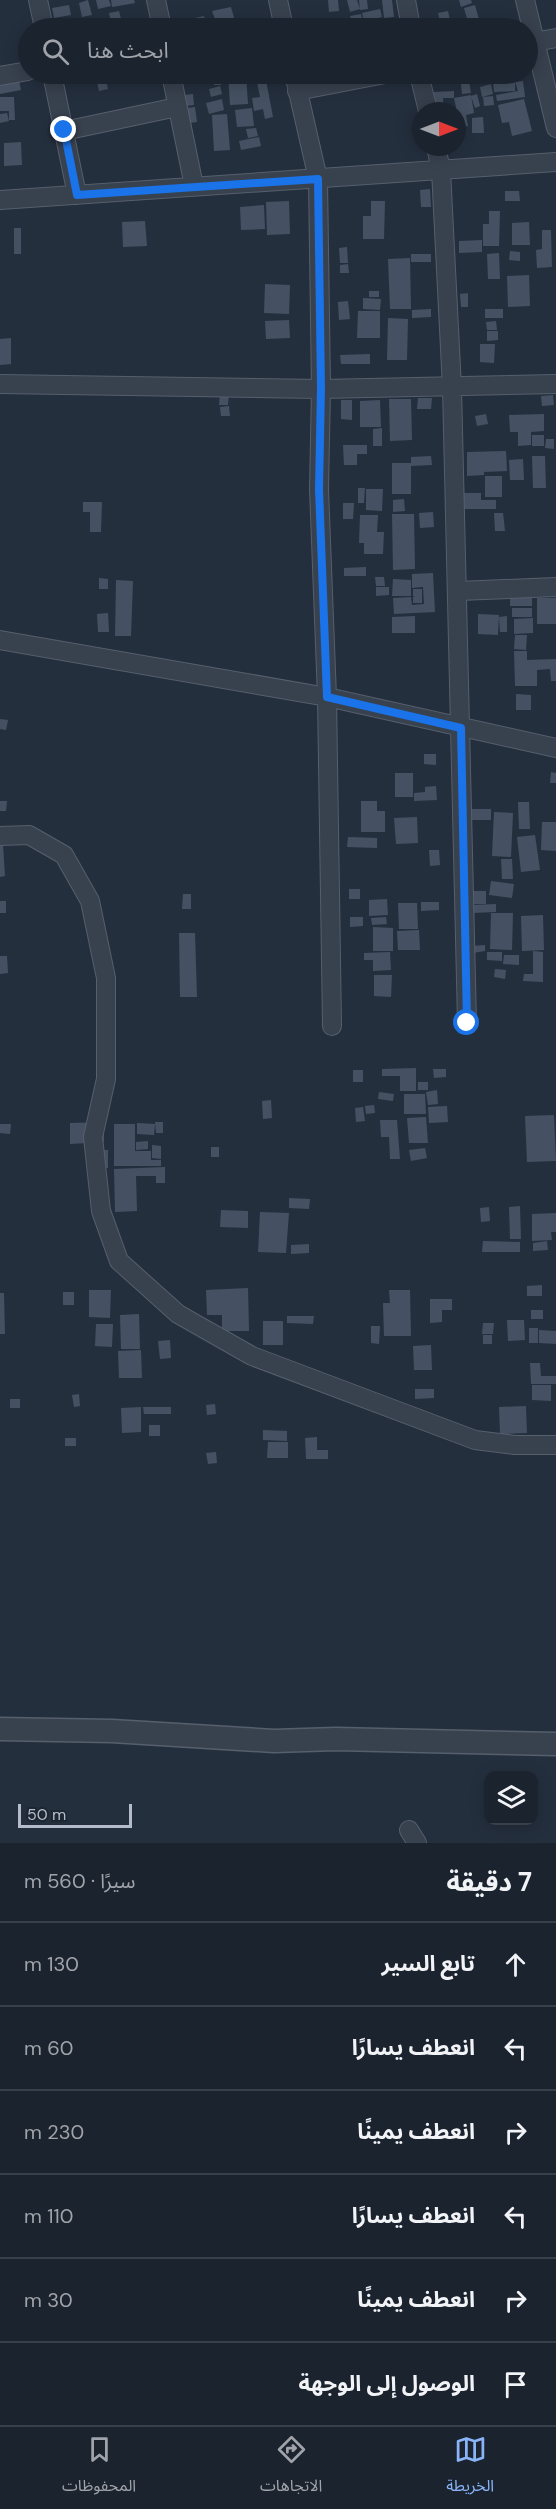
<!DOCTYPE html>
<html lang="ar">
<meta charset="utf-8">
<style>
:root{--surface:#1b232e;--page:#242b36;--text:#f1f3f6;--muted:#a0a4aa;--line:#39404a;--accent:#8ab4f8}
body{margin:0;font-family:"DM Sans","Noto Sans Arabic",sans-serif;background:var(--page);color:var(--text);direction:rtl}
.controls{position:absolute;right:18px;bottom:18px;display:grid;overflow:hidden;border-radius:12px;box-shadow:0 3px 15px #0003}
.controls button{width:54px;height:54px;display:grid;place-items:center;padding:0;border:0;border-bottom:2px solid var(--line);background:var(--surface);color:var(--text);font:30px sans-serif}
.compass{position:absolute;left:412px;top:102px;width:54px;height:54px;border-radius:50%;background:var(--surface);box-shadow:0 3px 15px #0003;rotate:90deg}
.scale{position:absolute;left:18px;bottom:15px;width:114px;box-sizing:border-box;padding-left:6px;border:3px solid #b4bcc9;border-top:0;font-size:16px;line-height:21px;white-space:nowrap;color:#b4bcc9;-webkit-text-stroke:4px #1d2633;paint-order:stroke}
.stop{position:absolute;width:18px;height:18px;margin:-14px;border:4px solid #1a73e8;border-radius:50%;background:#fff}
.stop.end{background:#1a73e8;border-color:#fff;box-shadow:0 2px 6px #0008}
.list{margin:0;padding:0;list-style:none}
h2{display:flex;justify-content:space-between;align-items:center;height:78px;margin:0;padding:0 24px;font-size:26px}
h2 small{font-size:20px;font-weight:400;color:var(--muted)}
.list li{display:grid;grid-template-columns:39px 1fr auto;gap:18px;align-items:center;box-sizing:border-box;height:84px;padding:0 24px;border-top:2px solid var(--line)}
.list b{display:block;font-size:22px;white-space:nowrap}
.list em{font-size:20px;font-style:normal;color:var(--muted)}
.icon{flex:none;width:33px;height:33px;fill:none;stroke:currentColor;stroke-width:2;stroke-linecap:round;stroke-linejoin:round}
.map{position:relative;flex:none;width:556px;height:1843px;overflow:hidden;direction:ltr}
.search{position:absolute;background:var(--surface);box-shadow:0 3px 15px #0003;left:18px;right:18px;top:18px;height:66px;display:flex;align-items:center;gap:15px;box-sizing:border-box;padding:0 21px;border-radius:33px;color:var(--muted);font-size:22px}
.sheet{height:582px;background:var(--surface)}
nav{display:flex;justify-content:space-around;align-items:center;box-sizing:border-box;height:84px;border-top:2px solid var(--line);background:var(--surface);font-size:16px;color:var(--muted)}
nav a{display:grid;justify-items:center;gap:3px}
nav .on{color:var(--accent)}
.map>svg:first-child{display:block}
</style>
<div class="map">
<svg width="556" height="1843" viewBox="0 0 556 1843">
<rect width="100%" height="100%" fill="#242f3e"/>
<path fill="#455162" d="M88 0 92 15 82 17 79 3Z
M96 0H109L111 6 98 9Z
M111 0H134L135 3 112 7Z
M328 0H338L339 11 329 12Z
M347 0H357L360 9 350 12Z
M359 0H367L368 9 360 10Z
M382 0H392L394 17 384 18Z
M459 0H471L472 3 461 7Z
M69 5 71 15 54 18 52 8Z
M475 5 480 23 469 26 464 8Z
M231 7 237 28H218L212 11Z
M380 9 382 17 364 22 362 13Z
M119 11 121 19 111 22 109 13Z
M448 11 450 20 440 22 438 13Z
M361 14 364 28H353L350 16Z
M204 16 206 26 197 28 195 18Z
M342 18 344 28H324L323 22Z
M455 21 456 28H442L441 22Z
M116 23 117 28H106L105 24Z
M323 25V28H303V26Z
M138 74H154L155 79 140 82Z
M179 74H201V76L180 79Z
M202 74H220L221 85H214L213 77 203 78Z
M228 74H246L248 104 230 105Z
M486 74H497L498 79 487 81Z
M105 75 108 89 99 91 96 77Z
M468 75 471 93 462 94 460 76Z
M19 80 21 90 0 94V84Z
M266 80 273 117 265 119 263 109 254 111 252 98 260 97 257 82Z
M515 81V91L494 92 493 82Z
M523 81 525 97 497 101 496 95 518 91 515 82Z
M491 84 493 94 482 97 480 87Z
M220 86 222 94 211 97 209 89Z
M454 91V98H443L444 111H434L433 92Z
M193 94 194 105 185 106 184 95Z
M477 94 480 106 475 108 471 96Z
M471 95 474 113 466 115 468 126 460 127 454 98Z
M493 96 494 105 484 106 483 97Z
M0 97H14L15 120H9V111H0Z
M222 99 224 110 209 114 206 103Z
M524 99 532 131 512 136 509 122 502 123 498 105Z
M195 107 197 122 189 123 187 108Z
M252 108 254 126 237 127 235 110Z
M7 113 9 121 0 123V114Z
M227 114 230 150 214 151 212 115Z
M483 117 484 133H472V118Z
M256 128 258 136 248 138 246 129Z
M259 137 261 146 241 150 239 141Z
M21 142 22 165 4 166V143Z
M430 189 431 207H421L420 190Z
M505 191H519L520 201H505Z
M289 201 290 234 267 235 266 202Z
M371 201H385L384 239H363V216H371Z
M264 205 265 229 241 230 240 207Z
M489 211H500L499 246H483V224H489Z
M145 221 147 246 123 247 122 222Z
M529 222 530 245H512V223Z
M14 228H21V254H14Z
M542 230H551L552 267 537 268 536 250 542 249Z
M482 240V252L459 253V241Z
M347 247 348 263H340L339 248Z
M510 251 520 252V261L509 260Z
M499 253 500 279H488L487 254Z
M411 254H431V262H411Z
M410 258 411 309H390L388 259Z
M348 264 349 273H340V265Z
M529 275 530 306 508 307 507 276Z
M265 284 290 285 289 314 264 313Z
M369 291H379V297H369Z
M468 293V307H461L460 294Z
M363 298 381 299 380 310 363 309Z
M348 301 350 319 339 320 338 302Z
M431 309V317L412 318V310Z
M485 309H503V318H485Z
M358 311H380V338H357Z
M388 318 408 319 407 360H387Z
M289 320 290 338 266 339 265 321Z
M496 321 497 330H487L486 322Z
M487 331H498V340L487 341Z
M11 338V364L0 365V339Z
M480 344H495L494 363 480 362Z
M370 354V364H341L340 355Z
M220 392 229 393 228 405H219Z
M553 395 554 405 542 406 541 396Z
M418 398H432L431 409H417Z
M389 399H411L412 440 390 441Z
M341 400H352V420L341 419Z
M380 400 381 427H360V401Z
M229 406 230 416H221L220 407Z
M486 414 488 424 477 426 475 416Z
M544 414V431L531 432V445L518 446V432H510L509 415Z
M382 428V446H373V429Z
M532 435H544V446H532Z
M546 439H554V449L545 448Z
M343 445H367V454H357V465H344Z
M506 451 507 471 484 472V475L467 476V452Z
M431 456 432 465 411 466V494H392V463H411V457Z
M532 456H545L546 488H533Z
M523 459 524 480H510L509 460Z
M485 476H502V497H485Z
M358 488H365L364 503H358Z
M366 489H383L382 511 366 510Z
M464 493H481V500H496V509H464Z
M404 499 405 511 393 512V500Z
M83 502H102L101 532H90V512H83Z
M343 503H354L353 519H343Z
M433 512 434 527 420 528 419 513Z
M494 513H503L505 531H495Z
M392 514H414L415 569 393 570Z
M360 515H378L377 532H384L383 554H364V543H359Z
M366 567V576H344V568Z
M433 573 435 612 394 614 393 598 411 597 412 605 424 604 423 587 412 588V574Z
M375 577H384L385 586H376Z
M99 578 108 579V589H99Z
M393 579 411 580V596H392Z
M116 580 133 581 131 636H115Z
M510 582 532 590V606H510Z
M376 587H389V595L376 596Z
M413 589H422V603H413V597L415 596H413Z
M537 598H556V624H537Z
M512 608H532V617H512Z
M108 613 109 632H98L97 614Z
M478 614 499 615 498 635 478 634Z
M415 616V633H392V617Z
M507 616V632H500L499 617Z
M533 618V633L514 634V619Z
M515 635H527L526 650 514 649Z
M514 651H527V660L556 659V681H551L550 669 537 670V686H515Z
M516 694 531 695V710H516Z
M0 719 8 720 6 730 0 729Z
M424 754H436V765L424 764Z
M551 772 556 773V783H550Z
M395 773H413V797H395Z
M436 786 437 800 414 801V793L425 792V787Z
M0 801H7L6 811H0Z
M361 801H377V811H385V832H361Z
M518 802H529L530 829H519Z
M468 809H491V820H468Z
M494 812 513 813 511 857 492 856Z
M417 817 418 843 396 844 394 818Z
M542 822H556V851L541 850Z
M535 835 540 870 521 872 517 837Z
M348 837 377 838V848L347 847Z
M0 845H3L5 876 0 877Z
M429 850H439L440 865 430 866Z
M501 859H512L513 879H502Z
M491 881 514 884 512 898 489 895Z
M349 889H360V899H349Z
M470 891H486V904H471Z
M183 894H191V909H182Z
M387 899 388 915 369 916V900Z
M0 901H6V913H0Z
M421 902H439V910L421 911Z
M398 903H417L418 929H399Z
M496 904V912L471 913V905Z
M491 913H513L512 950 490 949Z
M543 915 544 950 522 951 521 916Z
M350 917H363V926L350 927Z
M386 917 387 924 372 925 371 918Z
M373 927 393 928V951H373Z
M419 930 420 950H398L397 931Z
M179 933H195L197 997H180Z
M485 945V951L473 953 472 946Z
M533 951 543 952V982L523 981 524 974H533Z
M390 952 391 970 373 971V960H364V953Z
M487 952H502V961L487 960Z
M504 955H519V965L503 964Z
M0 956H7L8 973 0 974Z
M495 969 506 970 505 979 494 977Z
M374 975H392L391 997 374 996Z
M416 1068V1091H400V1076H382V1069Z
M433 1069H446V1077L434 1078Z
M353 1070H363V1082H353Z
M418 1082H428V1090H418Z
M437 1090 438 1104 428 1105 426 1092Z
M379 1092 394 1094 393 1101 378 1099Z
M404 1094H425L426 1114H404Z
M271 1100 272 1118 263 1119 262 1101Z
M374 1105 375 1113 366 1114 365 1106Z
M447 1106 448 1122 429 1123 428 1107Z
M363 1107 365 1121 356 1122 355 1108Z
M554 1115 556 1161 527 1162 525 1116Z
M426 1117 428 1143H409L407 1118Z
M380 1120H397L400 1159H390L389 1137H381Z
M104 1122V1142L70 1144V1123Z
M155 1122H163V1133H156Z
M137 1123 155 1124 154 1135 137 1134Z
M0 1124H11L10 1134 0 1133Z
M114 1124H135V1151H151V1162V1160H161V1166H114Z
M148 1141V1149L136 1150V1142Z
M152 1145 161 1146V1159L152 1158Z
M211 1147H219V1157H211Z
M425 1148 427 1158 411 1161 409 1150Z
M93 1150H108V1168L93 1167Z
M165 1167V1183H156V1176H136L137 1211 115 1212 114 1169Z
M289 1198 310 1199 309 1209 289 1208Z
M520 1206 521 1239H510L509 1207Z
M489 1207 490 1221 481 1222 480 1208Z
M221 1210 248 1211V1228L220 1227Z
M260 1212 289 1213 286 1253 258 1252Z
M556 1213V1232H551L552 1240 532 1241V1214Z
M483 1241 520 1242V1252H482Z
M547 1241 548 1250 533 1251V1243Z
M309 1244V1253L291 1254V1245Z
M542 1285V1296H527V1286Z
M248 1288 249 1331H222V1315H207L206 1290Z
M89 1290H111L110 1318 89 1317Z
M389 1290H410L411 1336H384L383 1303H390Z
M63 1292H74V1305H63Z
M0 1293H4L5 1334H0Z
M430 1299H452V1310H442V1322L430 1323Z
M531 1310H543V1319H531Z
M139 1314 140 1349H121L120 1315Z
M287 1316H314L313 1324 287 1323Z
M507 1320H524L525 1340 508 1341Z
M263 1321H283V1345H263Z
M483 1323H494L493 1334H482Z
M96 1324H113L112 1347 95 1346Z
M371 1326H380L379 1344 371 1343Z
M529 1328H538V1343H529Z
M539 1330 556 1331V1344L539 1343Z
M483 1335H492V1344H483Z
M170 1340 171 1358 160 1359 158 1341Z
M431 1345 432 1370H414L413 1346Z
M141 1350 142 1378H119L118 1351Z
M530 1363H540L541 1376H556V1384H531Z
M532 1385H551V1401L532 1400Z
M415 1389H434V1398L415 1399Z
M79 1394 80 1406 74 1407 72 1395Z
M10 1399H20V1408H10Z
M215 1404 216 1414 207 1415 206 1405Z
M526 1406 527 1433 500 1434 499 1407Z
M141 1407V1432L122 1433 121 1408Z
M143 1407H171V1414H144Z
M149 1425H160V1436H149Z
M263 1430 287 1431V1441L263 1440Z
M317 1437V1450H328V1459H306L305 1438Z
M65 1438H76V1446H65Z
M268 1442H288V1458H267Z
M216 1452 217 1463 208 1464 206 1453Z"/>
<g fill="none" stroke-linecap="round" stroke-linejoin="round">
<g stroke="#565f6c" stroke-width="20">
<path id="minor" d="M38 0 44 28
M156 0 162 28
M278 0 284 28
M406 0 411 28
M525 0 556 128
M528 43 556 38
M52 74 77 195
M171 74 194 186
M294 74 318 179 321 389 319 489 327 697 332 1026
M419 74 428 111
M0 76 28 71
M297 91 385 74
M64 131 177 107
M436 147 441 170 452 388 467 1023
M0 200 556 162
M0 384 321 389 556 384
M458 591 556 587
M0 640 327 697 556 748
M0 836 29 835 64 855 90 901 106 978V1079L93 1137 101 1211 119 1261 178 1314 252 1356 475 1440 515 1445H556
M409 1830 417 1843"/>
</g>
<g stroke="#565f6c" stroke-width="25">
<path id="tertiary" d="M0 1729 112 1731 274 1741 336 1739 556 1744"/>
</g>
<use href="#minor" stroke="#38414e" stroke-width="18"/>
<use href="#tertiary" stroke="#38414e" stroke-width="22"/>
</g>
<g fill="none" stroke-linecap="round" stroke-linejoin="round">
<path stroke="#1a73e8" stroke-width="8" d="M64 130 77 195 318 179 321 388 319 489 327 697 461 728 467 1023"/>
</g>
</svg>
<div class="controls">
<button><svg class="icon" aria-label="layers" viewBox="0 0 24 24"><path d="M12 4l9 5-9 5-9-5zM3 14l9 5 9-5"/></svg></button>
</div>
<svg class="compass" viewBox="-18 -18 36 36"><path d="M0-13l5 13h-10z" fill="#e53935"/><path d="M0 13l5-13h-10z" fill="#a0a4aa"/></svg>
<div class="scale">50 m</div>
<div class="stop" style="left:467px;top:1023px"></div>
<div class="stop end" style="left:64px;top:130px"></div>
<div class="search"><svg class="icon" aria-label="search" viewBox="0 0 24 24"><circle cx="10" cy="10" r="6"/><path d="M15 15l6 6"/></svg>ابحث هنا</div>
</div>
<section class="sheet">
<h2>7 دقيقة<small>سيرًا · 560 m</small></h2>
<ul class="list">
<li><svg class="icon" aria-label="ahead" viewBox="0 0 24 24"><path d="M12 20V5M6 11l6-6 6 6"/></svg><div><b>تابع السير</b></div><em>130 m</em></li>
<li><svg class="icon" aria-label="left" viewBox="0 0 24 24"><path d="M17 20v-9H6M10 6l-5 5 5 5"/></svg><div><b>انعطف يسارًا</b></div><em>60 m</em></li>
<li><svg class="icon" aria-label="right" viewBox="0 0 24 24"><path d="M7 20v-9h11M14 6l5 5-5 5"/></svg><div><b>انعطف يمينًا</b></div><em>230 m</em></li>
<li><svg class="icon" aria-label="left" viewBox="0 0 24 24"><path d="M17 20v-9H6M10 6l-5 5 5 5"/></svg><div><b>انعطف يسارًا</b></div><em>110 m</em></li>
<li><svg class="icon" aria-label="right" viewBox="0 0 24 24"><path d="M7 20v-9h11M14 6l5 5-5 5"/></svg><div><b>انعطف يمينًا</b></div><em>30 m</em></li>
<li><svg class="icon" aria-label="arrive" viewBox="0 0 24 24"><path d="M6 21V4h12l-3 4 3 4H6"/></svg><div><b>الوصول إلى الوجهة</b></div></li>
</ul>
</section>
<nav>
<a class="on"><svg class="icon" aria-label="map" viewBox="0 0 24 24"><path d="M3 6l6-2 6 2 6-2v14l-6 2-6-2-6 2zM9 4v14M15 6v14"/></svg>الخريطة</a>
<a><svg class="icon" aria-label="directions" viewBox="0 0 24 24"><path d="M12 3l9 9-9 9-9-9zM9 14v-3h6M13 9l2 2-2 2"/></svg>الاتجاهات</a>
<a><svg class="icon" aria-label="saved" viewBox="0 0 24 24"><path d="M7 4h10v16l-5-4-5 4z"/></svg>المحفوظات</a>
</nav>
